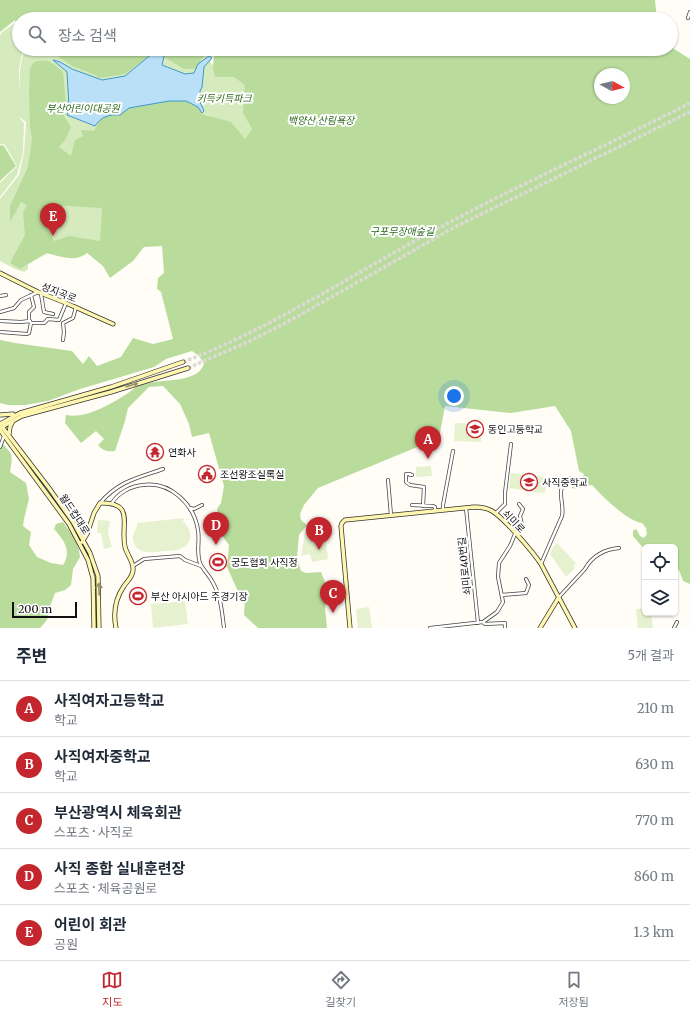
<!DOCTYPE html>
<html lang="ko">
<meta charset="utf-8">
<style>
:root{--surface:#fff;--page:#f2f2f3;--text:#1f2937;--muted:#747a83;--line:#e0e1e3;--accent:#c4262e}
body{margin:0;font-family:Merriweather,"Noto Sans KR",serif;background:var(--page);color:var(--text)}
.controls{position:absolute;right:12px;bottom:12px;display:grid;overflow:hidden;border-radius:6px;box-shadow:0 1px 3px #0004}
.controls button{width:36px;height:36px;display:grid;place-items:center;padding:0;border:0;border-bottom:1px solid var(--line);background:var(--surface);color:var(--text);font:20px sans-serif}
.compass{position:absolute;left:594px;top:68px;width:36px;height:36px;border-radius:50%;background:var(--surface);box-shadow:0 1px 3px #0004;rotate:98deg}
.scale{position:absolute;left:12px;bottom:10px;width:65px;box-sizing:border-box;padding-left:4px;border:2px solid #111;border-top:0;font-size:11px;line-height:14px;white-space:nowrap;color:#111;-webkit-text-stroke:3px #fff;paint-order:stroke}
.you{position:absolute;left:454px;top:396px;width:14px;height:14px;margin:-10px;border:3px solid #fff;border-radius:50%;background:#1a73e8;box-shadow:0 0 0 6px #1a73e833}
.badge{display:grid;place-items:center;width:26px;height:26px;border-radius:50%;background:var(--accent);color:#fff;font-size:13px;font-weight:700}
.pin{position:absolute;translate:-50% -33px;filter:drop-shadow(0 1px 2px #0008)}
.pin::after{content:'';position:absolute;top:21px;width:14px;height:12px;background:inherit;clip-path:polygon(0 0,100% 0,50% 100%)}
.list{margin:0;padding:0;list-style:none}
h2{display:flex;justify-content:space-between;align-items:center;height:52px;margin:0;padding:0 16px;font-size:17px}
h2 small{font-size:13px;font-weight:400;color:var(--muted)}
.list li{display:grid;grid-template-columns:26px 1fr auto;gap:12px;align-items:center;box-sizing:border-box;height:56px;padding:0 16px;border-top:1px solid var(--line)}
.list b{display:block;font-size:15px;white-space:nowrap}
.list p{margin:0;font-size:13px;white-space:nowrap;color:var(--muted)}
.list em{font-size:13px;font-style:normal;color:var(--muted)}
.icon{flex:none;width:22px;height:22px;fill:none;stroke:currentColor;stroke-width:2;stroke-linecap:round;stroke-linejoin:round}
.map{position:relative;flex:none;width:690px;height:628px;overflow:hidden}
.search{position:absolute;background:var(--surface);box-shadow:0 1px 3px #0004;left:12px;right:12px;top:12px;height:44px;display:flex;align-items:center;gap:10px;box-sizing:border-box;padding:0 14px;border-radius:22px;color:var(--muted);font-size:15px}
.sheet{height:332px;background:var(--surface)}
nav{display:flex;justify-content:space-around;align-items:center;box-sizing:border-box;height:56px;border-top:1px solid var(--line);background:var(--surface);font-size:11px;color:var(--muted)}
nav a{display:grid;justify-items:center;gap:2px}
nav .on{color:var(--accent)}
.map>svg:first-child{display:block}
</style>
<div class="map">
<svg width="690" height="628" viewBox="0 0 690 628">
<rect width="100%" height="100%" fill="#fffdf5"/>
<path fill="#d5ebbd" d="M15 23 19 32V49H23L19 69 20 94V69L24 49H210L213 56 210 62 215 67 358 49 310 195 206 114 104 248 50 252 28 264V269L24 272 15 269 0 261V199L19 175 24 152 26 122 18 116 19 105 18 116 24 123 23 153 17 175 0 197V183L17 166 5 145 0 144V35L2 32Z"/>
<path fill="#b9dc9c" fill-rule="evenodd" d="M0 0H655L657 19H19V30L15 20 0 32Z
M671 47 690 59V584L683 581 679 570 675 567V547H645V550L633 536V531L636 529 640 536 644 538 647 534 646 528 642 523C627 521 602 496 592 485L583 487 576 489 572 488 569 478 578 481 583 477 584 474 579 471 571 431 555 406 511 413 445 406 439 438 318 488 304 505 300 514 301 520 307 525 299 535 297 557 301 571 306 573 321 572 328 590 325 608 327 628H258L244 615 245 600 241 598 227 567 229 545 221 534 217 509 221 503 224 486 209 433 192 437 189 424 180 404 163 386 149 387 128 408 125 421 115 451C108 452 103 451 98 445L104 439 96 431 81 443 65 423 66 415C85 419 109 405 125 395 130 392 135 387 140 385 157 378 197 385 204 364L199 356 192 351 166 359 154 367 80 389 48 401 25 405H8L0 403V340L15 343 72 351 83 364 89 356 97 366 121 357 133 338 153 344 173 339 161 292 157 289 158 278 164 273 162 246 144 247 133 261 110 278 103 266 87 253C75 263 60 256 46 253L20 269 10 263 25 235 23 213 27 205 21 202 10 222V206L28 167 32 139 30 127 29 93 30 69 33 63C47 57 53 63 63 72L66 104 64 116 71 127 65 140 59 147 71 156 75 140 83 136 81 130 94 131 100 119 111 114 120 115 129 108 169 101H186L198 107 202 114 231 122 245 139 252 129 243 113 245 85 234 77H215L213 68 214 53 203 57 195 69H184L164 57 165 52 164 49H671ZM600 74H624V98H600ZM52 205 102 208 100 241 69 236 54 241 42 217Z
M34 49H155L153 53 125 74 99 78 95 75 72 66 53 53Z
M0 145 4 146 16 166 0 181Z
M0 441C13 455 13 453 10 472L26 483 29 499 24 519 23 526 31 532 29 545 37 557 51 563 63 565C72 551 64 540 54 529L56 524 63 522 74 537 79 550 80 557 73 569 71 585 65 590 55 593 51 604 47 620 40 628H0Z"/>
<path fill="#e6f2cf" d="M455 423 482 424 481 442 454 441Z
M431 466 432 476 416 477V467Z
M511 473 547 477 545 492 541 493 509 488Z
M184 518 183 522C193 529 193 544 180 549 176 551 170 551 165 551 154 552 139 556 134 543 130 534 138 530 137 523Z
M98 520 110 521 108 534 112 547 104 549 101 533H97Z
M312 530 314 535 325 534 328 559 312 562 310 554 301 556 305 533Z
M557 543 576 563 574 565 575 568 566 577 550 554 553 547Z
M185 601 188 624 153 628 151 604Z
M369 607 372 628H358L356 609Z
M645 608V613H651L653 628H638L636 609Z"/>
<path fill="#b9e0f7" stroke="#3f96cf" d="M155 49H164L165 52 162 65 185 74 194 73 198 64 209 56 212 58 204 67 202 87 200 91V102L204 111 202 113 198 107 186 101H169L129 108 120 115C109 114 101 117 95 126L67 115 69 107 67 72 53 60 60 62 72 69 102 80 125 76 153 53Z"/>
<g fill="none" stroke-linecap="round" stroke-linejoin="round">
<path stroke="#dbdad3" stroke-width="3.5" stroke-dasharray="3.5 2" stroke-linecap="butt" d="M183 362C278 326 363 267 454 220 531 179 612 143 690 103
M188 368 250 341 291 320 453 228 690 112"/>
<g stroke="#444" stroke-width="4">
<path id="street" d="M688 18 690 12
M41 294 44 312 53 314
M0 296 6 295
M0 312 14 308 21 300 38 292
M0 321 21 322 30 321
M31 323 29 320V312L34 307 31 295
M0 332 27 334 29 333 31 323H44L48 319 59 320 66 303
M63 340 64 332 63 323 73 318 76 307
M0 447 4 436
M412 475H410V474H406V482L410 485 424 487 423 506
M388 480 391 515
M100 503C119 481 137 478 163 469
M112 503C118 493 131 486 143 485 170 481 194 504 198 530 200 542 196 551 200 563 203 570 209 575 212 581 221 596 222 612 224 628
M412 505 433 506 435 507V511
M190 508 194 509 202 505
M466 508 478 623
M443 510V505L453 451
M496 513 505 504V493L511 444
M541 564 562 516C565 502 554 490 569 478
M133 566 144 559 180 556 185 560 201 566
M502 595 526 593 529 585 526 579
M559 597 585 569C592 556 605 549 619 548
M483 622 497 612 503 602 498 577 499 563 510 546 515 534 522 525 520 516 523 509 519 504
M430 628 483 622 485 624 505 623V628
M674 628 677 622"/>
</g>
<g stroke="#333" stroke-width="5">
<path id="secondary" d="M0 273 38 292 66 303 113 324
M0 415 13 414
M0 424 49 488 73 522 90 553 98 576 99 628
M0 424 20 413 111 387 183 362
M0 428 22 416 111 392 188 368
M0 430 69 524 88 560 93 578 94 628
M9 434 10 427 13 421
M82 542 87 534 94 513 100 503C136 502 120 525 125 547 127 555 134 562 133 570 133 577 127 581 124 586 115 599 113 613 116 628
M350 628 341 526 342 523 345 520 474 507C481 507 487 508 492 511 504 518 533 552 541 564L575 628
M540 628 559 597"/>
</g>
<use href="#street" stroke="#fff" stroke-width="2.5"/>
<use href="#secondary" stroke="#fff6b0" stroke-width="3.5"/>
</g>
<defs><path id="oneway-shaft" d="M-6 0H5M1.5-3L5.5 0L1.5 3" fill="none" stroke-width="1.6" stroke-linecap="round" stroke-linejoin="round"/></defs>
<g stroke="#948f68">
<use href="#oneway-shaft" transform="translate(132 385) rotate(-17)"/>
<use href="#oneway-shaft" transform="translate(99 589) rotate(-92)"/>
</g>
<defs>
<g id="school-ring" transform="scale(0.9)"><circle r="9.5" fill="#fff" stroke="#c4262e" stroke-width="1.5"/><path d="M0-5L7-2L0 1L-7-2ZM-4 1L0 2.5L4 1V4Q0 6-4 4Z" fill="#c4262e"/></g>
<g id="temple-ring" transform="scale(0.9)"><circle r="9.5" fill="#fff" stroke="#c4262e" stroke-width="1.5"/><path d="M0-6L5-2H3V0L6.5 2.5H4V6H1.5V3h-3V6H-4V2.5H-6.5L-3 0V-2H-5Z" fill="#c4262e"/></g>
<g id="civic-ring" transform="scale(0.9)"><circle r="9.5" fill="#fff" stroke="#c4262e" stroke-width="1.5"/><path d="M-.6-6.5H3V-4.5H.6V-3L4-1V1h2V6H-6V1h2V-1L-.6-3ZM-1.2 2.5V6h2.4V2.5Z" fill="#c4262e"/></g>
<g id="stadium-ring" transform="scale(0.9)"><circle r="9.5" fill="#fff" stroke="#c4262e" stroke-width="1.5"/><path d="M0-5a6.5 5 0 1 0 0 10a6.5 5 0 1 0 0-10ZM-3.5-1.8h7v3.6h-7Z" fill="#c4262e"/></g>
</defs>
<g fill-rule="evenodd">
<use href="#school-ring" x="475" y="429"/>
<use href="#temple-ring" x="155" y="452"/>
<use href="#civic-ring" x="207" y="474"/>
<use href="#school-ring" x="529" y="482"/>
<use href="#stadium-ring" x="218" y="562"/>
<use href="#stadium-ring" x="138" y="596"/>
</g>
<g text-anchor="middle" stroke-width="4" stroke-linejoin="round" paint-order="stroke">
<g font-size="10" font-style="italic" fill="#2f6b1f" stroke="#fff">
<text x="224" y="102">키득키득파크</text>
<text x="83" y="112">부산어린이대공원</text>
<text x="321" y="124">백양산 산림욕장</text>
<text x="402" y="235">구포무장애숲길</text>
</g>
<g font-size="10" fill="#111" stroke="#fff">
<text transform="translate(59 292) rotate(21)" y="4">성지곡로</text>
<text transform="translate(75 514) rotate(57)" y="4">월드컵대로</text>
<text transform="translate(514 521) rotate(47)" y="4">쇠미로</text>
<text transform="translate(464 566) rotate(-96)" y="4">쇠미로40번길</text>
</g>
<g font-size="10" fill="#111" stroke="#fff" text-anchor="start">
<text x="488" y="433">동인고등학교</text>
<text x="168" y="456">연화사</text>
<text x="220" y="478">조선왕조실록실</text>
<text x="542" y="486">사직중학교</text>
<text x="231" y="566">궁도협회 사직정</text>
<text x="151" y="600">부산 아시아드 주경기장</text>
</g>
</g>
</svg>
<div class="controls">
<button><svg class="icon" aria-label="locate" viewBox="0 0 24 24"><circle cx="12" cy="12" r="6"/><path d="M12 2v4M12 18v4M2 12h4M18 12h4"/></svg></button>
<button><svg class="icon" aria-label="layers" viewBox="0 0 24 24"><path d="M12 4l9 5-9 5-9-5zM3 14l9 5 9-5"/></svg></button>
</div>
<svg class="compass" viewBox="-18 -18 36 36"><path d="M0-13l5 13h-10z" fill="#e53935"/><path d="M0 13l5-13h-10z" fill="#747a83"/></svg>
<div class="scale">200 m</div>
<div class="you"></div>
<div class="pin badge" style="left:428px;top:459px">A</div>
<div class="pin badge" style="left:319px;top:550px">B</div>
<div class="pin badge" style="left:333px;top:613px">C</div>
<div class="pin badge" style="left:216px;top:545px">D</div>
<div class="pin badge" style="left:53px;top:236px">E</div>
<div class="search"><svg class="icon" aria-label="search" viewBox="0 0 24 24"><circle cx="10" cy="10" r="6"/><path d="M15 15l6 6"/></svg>장소 검색</div>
</div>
<section class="sheet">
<h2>주변<small>5개 결과</small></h2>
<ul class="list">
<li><span class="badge">A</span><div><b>사직여자고등학교</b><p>학교</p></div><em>210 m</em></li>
<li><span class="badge">B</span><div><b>사직여자중학교</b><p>학교</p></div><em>630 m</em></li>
<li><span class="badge">C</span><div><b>부산광역시 체육회관</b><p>스포츠 · 사직로</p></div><em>770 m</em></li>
<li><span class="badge">D</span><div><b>사직 종합 실내훈련장</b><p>스포츠 · 체육공원로</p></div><em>860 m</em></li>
<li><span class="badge">E</span><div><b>어린이 회관</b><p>공원</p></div><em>1.3 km</em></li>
</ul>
</section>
<nav>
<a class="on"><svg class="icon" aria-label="map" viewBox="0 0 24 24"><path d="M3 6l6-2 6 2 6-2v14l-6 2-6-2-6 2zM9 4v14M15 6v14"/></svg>지도</a>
<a><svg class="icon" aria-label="directions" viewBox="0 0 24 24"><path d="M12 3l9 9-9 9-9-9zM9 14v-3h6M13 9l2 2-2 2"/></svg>길찾기</a>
<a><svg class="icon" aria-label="saved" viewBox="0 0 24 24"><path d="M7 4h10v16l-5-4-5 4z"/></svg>저장됨</a>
</nav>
